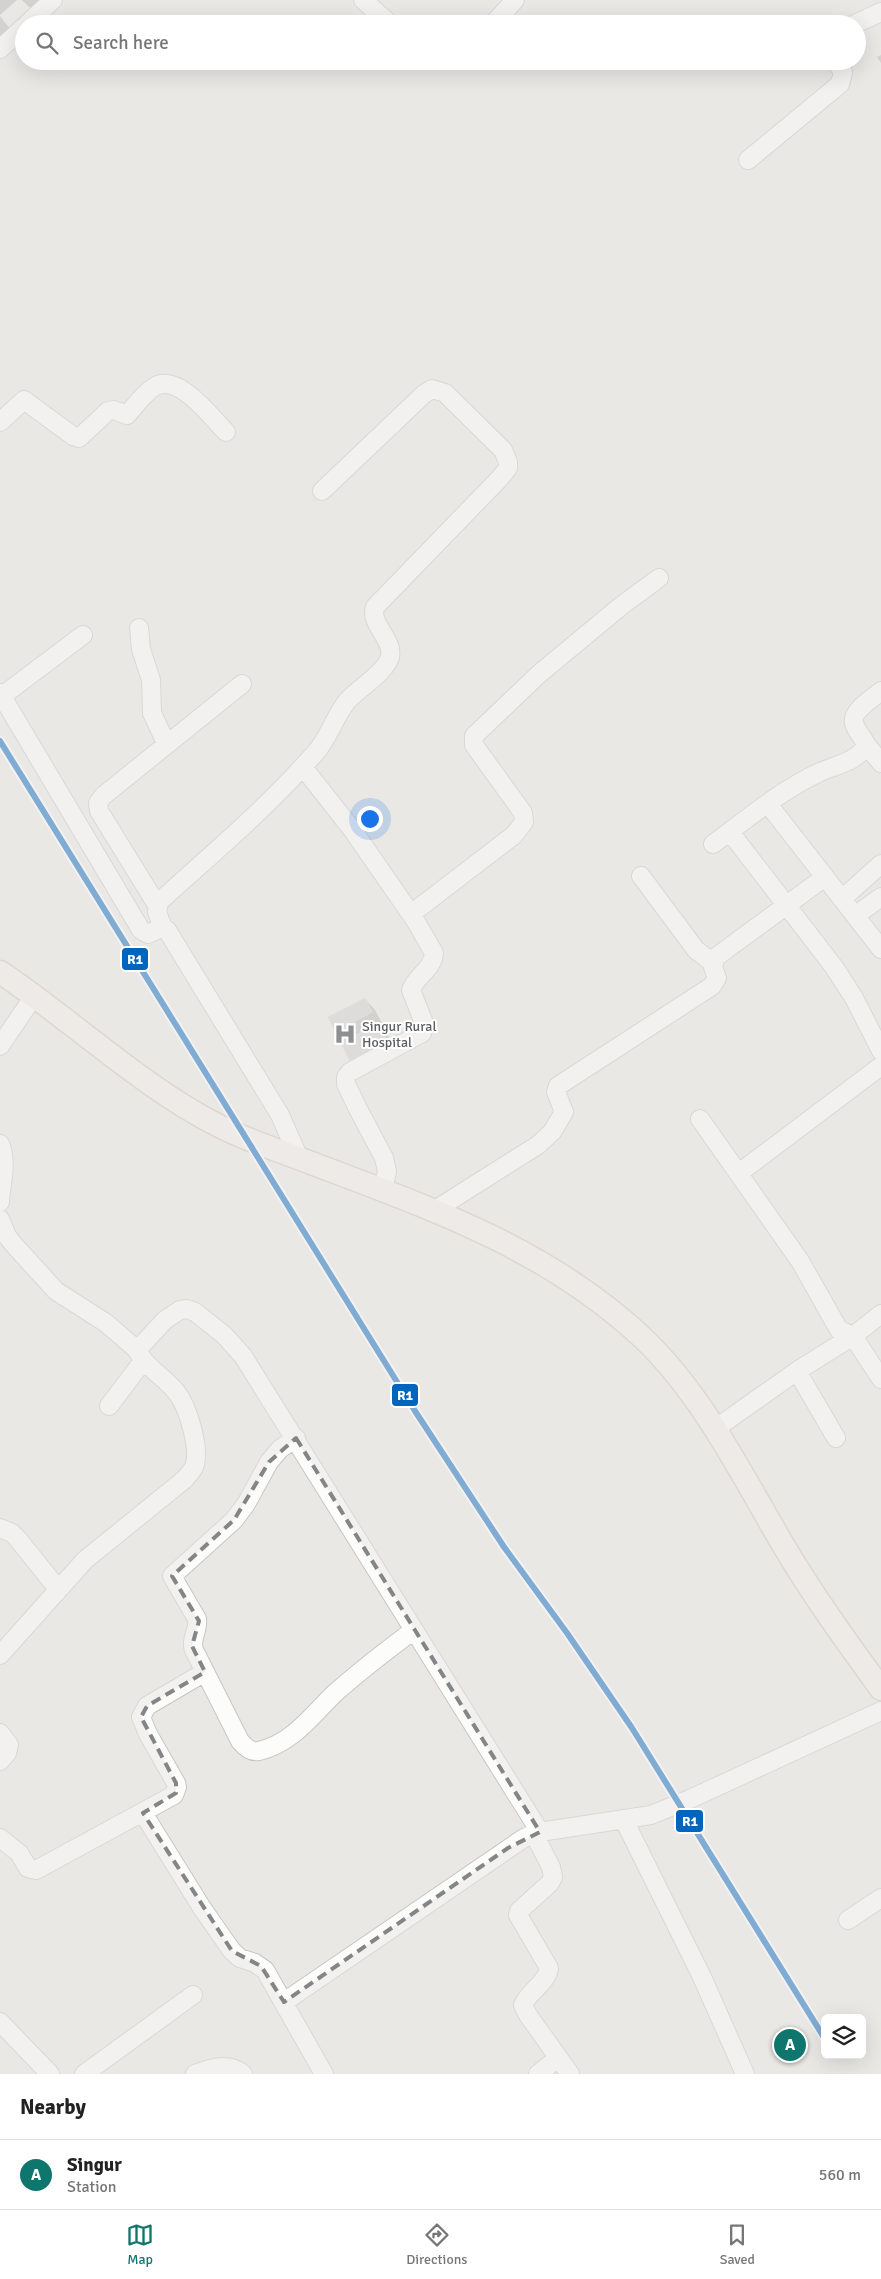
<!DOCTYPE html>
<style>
:root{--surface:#fff;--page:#f6f6f6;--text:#222;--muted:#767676;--line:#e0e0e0;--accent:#0f766e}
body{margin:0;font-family:Signika,sans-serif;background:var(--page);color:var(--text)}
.controls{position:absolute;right:15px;bottom:15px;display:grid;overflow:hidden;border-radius:8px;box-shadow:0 5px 20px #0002}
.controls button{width:45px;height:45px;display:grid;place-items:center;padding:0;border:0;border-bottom:1px solid var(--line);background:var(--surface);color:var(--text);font:25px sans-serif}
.you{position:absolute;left:369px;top:818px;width:18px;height:18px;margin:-12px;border:4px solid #fff;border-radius:50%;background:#1a73e8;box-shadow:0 0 0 8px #1a73e833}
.badge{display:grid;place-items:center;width:32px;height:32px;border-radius:50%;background:var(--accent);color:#fff;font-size:16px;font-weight:700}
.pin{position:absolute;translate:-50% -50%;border:2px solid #fff;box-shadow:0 1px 5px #0006}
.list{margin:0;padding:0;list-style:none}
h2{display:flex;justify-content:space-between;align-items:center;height:65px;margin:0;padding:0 20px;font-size:21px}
h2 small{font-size:16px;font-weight:400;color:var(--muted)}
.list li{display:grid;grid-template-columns:32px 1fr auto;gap:15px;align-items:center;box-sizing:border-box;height:70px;padding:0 20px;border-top:1px solid var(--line)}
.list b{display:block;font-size:19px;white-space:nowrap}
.list p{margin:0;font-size:16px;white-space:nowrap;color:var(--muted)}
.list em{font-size:16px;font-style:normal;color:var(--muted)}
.icon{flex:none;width:28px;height:28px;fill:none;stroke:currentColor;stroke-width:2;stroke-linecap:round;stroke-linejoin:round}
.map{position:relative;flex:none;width:881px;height:2074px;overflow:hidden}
.search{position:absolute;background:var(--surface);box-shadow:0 5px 20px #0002;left:15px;right:15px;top:15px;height:55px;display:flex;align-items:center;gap:12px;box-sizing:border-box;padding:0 18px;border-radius:28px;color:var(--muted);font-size:19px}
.sheet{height:135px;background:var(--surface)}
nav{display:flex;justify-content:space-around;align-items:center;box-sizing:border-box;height:70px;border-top:1px solid var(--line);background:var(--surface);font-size:14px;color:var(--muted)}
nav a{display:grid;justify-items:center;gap:2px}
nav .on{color:var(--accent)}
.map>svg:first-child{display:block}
</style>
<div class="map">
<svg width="881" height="2074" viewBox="0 0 881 2074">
<rect width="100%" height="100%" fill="#eae8e5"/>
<path fill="#0003" d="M0 0H17L0 15Z
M22 0H40L31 9Z
M0 16 10 29 0 38Z
M881 55V63L877 57Z
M365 999 375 1010 382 1023 377 1025 388 1036 396 1053 362 1071 351 1060 329 1018Z"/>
<path fill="#d0cfce" stroke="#d9d7d4" d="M365 998 372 1012 348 1025 354 1036 377 1024 387 1042 350 1061 328 1017Z"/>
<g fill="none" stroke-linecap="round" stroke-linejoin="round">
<g stroke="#c6c6c5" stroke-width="20">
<path id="minor" d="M363 0 390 24
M27 24 53 0
M493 24 515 0
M855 24 881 12
M0 49 24 27
M748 160 840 84 843 72 835 61
M0 422 24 400 73 436 79 438 108 411 114 410 127 415C135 406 144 393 154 387 178 372 211 417 226 432
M139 628 141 649 151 680 152 713 166 743
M0 693 141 930 148 934 161 928 167 930 280 1115 299 1158
M2 696 83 635
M866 744 881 763
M303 767 354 832 415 920 434 953C433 969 416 976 411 990L424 1023 422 1033 350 1072 346 1077V1084L357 1107 384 1158 387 1171 383 1190
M768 804 881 949
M730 832 834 967 854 998 881 1051
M713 844C747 819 780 791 818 773 832 766 861 761 866 744 863 737 856 731 854 723 851 711 873 698 881 691
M641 876 696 950 713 963
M842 899 881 864
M157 905 99 811 98 803 103 796 242 684
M411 914 514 835 524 822 523 813 474 745V736L539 674 621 606 659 578
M855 916 881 897
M163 928 157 912 159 902C213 853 268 807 316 752 330 736 335 715 348 700 359 688 386 672 390 657 394 639 369 624 375 607L500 478 508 468V462L503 450 445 393 432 389 424 394 322 491
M0 1046 34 996
M700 1119 800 1261 839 1330 853 1336 881 1379
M0 1144C8 1162 1 1183 0 1202
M739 1173 881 1066
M435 1210 538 1145 552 1132 564 1112 556 1092 558 1086 712 986 717 978 713 967 716 957 825 877
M0 1219 7 1236 15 1246 56 1291 106 1323 135 1348H139L165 1320 180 1310 187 1309 195 1312 224 1335 243 1356 540 1832
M797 1371 836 1438
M109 1406 143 1361
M715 1429 797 1371 853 1336 881 1314
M296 1438 280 1449 269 1462 246 1504 234 1520 172 1576 197 1619C199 1630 190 1639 194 1650L240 1741C245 1747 251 1753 259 1751 293 1743 312 1715 335 1693 360 1671 387 1650 414 1630
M0 1528 12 1533 17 1538 58 1589
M0 1655 85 1560 185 1479C188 1475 192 1471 194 1467 201 1450 188 1407 177 1393 164 1376 145 1368 136 1348
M0 1733 9 1745 7 1753 0 1761
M143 1813 202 1908 232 1951 240 1958 255 1963 265 1970 324 2074
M624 1820 702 1977 745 2074
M534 1834 551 1867 553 1877 550 1883 519 1911 518 1915 549 1968C547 1983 529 1991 523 2005L528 2015 570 2074
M0 1838 19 1853 28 1868 36 1870 174 1795 177 1787 176 1783 148 1734 141 1717 147 1706 205 1672
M848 1920 881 1898
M284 2002 524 1838 540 1832 651 1815 690 1799 881 1711
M0 2022 50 2074
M84 2074 193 1995
M195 2074C211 2068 228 2062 243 2074
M538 2074 558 2058"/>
</g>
<g stroke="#cfc4b5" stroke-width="25">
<path id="major" d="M0 972C73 1021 143 1088 221 1127 251 1142 283 1152 314 1164 435 1210 548 1249 644 1339 703 1396 741 1473 782 1543 812 1594 846 1641 881 1689"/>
</g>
<use href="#minor" stroke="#fcfcfb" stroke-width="18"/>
<use href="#major" stroke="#f1eee8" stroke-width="22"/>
<g stroke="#fff" stroke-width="10">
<path id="rail-1" d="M0 741 415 1411 504 1547 567 1633 632 1728 825 2039"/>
</g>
<use href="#rail-1" stroke="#0065bd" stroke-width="6"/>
</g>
<path d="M0 0H881V2074H0ZM296 1438 540 1832 508 1848 284 2002 261 1966 232 1951 143 1813 176 1793V1783L141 1717 147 1706 205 1672 192 1646 199 1621 172 1576 234 1520 269 1462Z" fill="#eae8e5" fill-opacity=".55" fill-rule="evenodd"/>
<path fill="none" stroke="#838587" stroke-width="4" stroke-dasharray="10 6" stroke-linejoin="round" d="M296 1438 540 1832 508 1848 284 2002 261 1966 232 1951 143 1813 176 1793V1783L141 1717 147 1706 205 1672 192 1646 199 1621 172 1576 234 1520 269 1462Z"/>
<defs>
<g id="hospital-bare" transform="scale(1.725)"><path d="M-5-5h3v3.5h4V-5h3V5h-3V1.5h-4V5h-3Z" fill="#8d8f90" stroke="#fff" stroke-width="2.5" paint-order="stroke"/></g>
</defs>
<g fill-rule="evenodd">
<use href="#hospital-bare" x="345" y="1034"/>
</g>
<g text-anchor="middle" stroke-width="4" stroke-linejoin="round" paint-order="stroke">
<g font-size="14" fill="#5b5f62" stroke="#fff" text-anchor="start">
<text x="362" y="1031">Singur Rural<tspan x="362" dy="16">Hospital</tspan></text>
</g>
</g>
<g stroke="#fff" stroke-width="2">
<rect x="121" y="947" width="28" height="24" rx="5" fill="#0065bd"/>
<rect x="391" y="1383" width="28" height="24" rx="5" fill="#0065bd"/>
<rect x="675" y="1809" width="29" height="24" rx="5" fill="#0065bd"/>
</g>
<g font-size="14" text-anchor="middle" font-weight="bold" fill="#fff">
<text x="135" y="964">R1</text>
<text x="405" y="1400">R1</text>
<text x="690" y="1826">R1</text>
</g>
</svg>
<div class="controls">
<button><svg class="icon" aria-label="layers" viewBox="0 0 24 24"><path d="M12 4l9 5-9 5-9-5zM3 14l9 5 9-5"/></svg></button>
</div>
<div class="you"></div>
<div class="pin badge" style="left:790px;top:2045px">A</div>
<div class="search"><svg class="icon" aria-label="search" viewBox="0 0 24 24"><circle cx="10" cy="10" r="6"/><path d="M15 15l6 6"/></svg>Search here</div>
</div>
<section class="sheet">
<h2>Nearby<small></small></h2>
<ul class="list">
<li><span class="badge">A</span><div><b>Singur</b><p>Station</p></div><em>560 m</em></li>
</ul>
</section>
<nav>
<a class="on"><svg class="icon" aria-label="map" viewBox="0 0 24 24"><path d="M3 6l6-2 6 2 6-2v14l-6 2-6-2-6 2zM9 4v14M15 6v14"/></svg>Map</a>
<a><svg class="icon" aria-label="directions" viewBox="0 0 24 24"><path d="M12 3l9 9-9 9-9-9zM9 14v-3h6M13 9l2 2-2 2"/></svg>Directions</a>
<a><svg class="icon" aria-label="saved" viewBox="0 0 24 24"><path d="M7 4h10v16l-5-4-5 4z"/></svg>Saved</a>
</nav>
